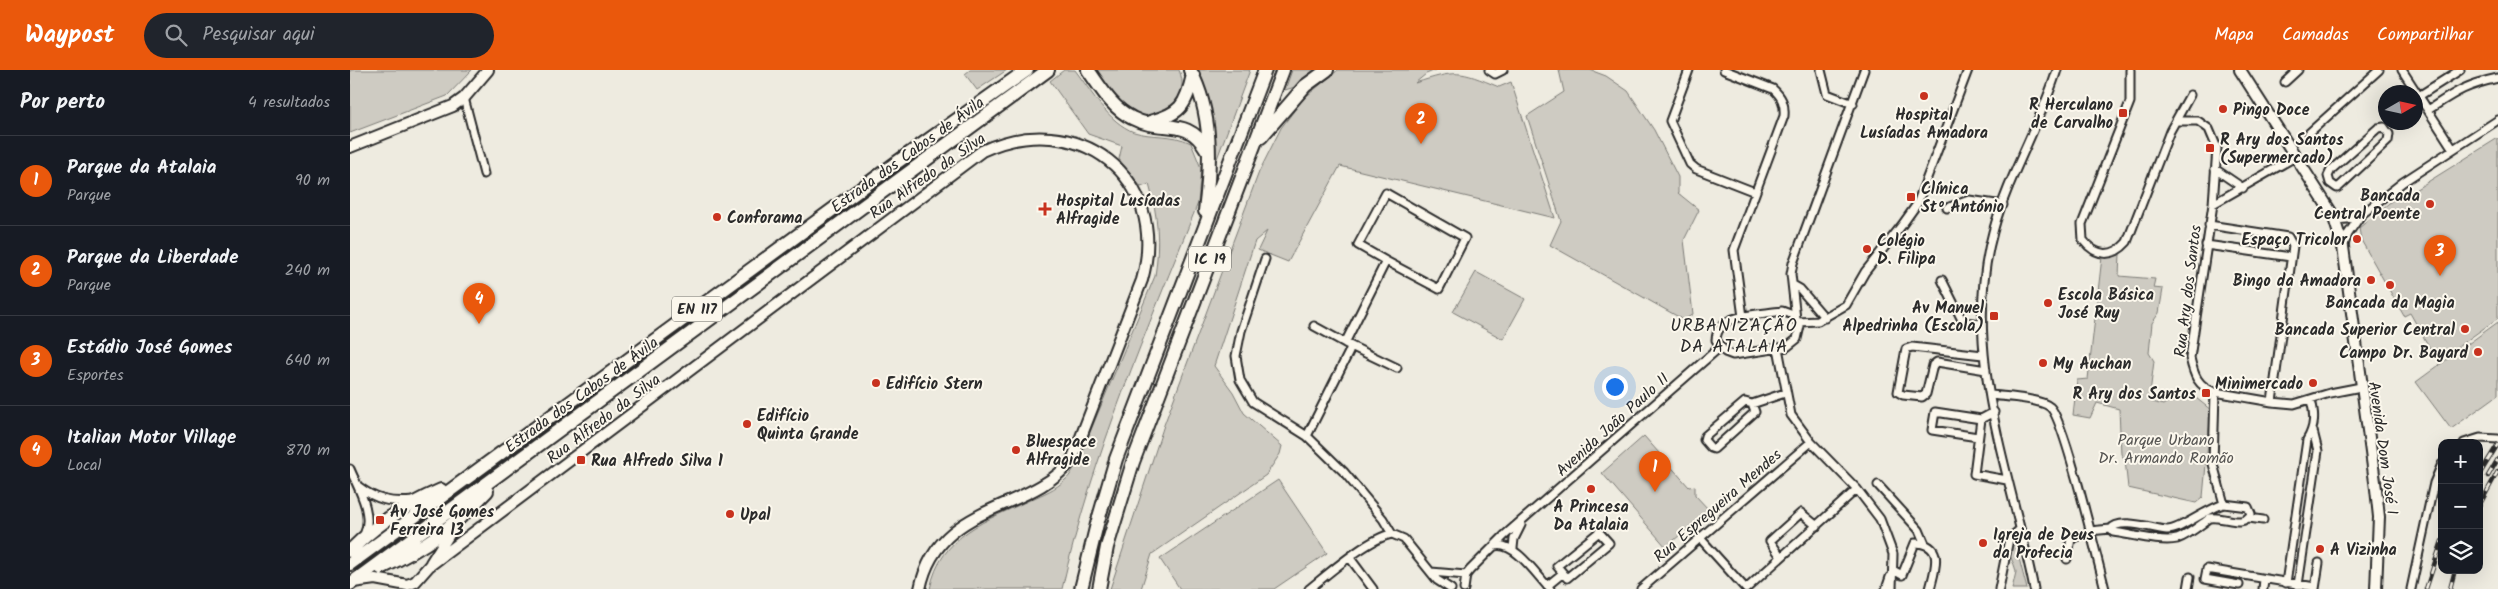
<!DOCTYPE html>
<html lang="pt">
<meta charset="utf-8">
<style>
:root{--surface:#171b24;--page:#20242c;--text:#f1f3f6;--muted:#9ea1a6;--line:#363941;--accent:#ea580c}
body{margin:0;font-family:Kalam,sans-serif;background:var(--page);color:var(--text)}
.controls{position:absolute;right:15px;bottom:15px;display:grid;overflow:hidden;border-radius:10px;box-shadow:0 5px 20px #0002}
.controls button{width:45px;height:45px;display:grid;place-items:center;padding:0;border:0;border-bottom:1px solid var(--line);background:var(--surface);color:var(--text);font:25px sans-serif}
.compass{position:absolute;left:2028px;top:15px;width:45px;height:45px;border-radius:50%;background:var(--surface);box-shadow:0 5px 20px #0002;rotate:81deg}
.you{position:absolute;left:1264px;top:316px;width:18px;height:18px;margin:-12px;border:4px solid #fff;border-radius:50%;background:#1a73e8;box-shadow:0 0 0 8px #1a73e833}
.badge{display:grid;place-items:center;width:32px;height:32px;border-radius:50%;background:var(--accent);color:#fff;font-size:16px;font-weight:700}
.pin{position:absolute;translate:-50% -41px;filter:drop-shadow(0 1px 2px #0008)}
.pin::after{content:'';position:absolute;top:26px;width:18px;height:15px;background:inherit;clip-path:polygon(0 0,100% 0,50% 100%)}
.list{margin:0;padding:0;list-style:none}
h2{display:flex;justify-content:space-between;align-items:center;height:65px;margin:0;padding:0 20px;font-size:21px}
h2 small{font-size:16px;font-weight:400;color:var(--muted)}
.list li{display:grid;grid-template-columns:32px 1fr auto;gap:15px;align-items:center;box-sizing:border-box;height:90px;padding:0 20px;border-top:1px solid var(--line)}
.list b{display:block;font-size:19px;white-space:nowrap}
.list p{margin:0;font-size:16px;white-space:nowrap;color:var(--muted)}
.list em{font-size:16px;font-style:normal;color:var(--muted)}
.icon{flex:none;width:28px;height:28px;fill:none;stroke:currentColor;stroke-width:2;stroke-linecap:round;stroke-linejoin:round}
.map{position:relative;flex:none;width:2148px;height:519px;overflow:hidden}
header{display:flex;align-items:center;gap:30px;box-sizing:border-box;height:70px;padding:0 25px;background:var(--accent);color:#fff}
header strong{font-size:24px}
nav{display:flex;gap:28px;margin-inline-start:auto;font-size:18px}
.search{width:350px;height:45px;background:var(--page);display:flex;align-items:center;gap:12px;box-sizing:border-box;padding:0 18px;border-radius:28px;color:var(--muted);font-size:19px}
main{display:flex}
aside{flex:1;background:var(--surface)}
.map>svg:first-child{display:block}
</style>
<header>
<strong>Waypost</strong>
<div class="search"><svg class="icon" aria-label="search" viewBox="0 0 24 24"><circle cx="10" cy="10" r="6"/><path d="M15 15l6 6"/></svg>Pesquisar aqui</div>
<nav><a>Mapa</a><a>Camadas</a><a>Compartilhar</a></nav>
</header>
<main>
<aside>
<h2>Por perto<small>4 resultados</small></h2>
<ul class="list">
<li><span class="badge">1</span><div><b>Parque da Atalaia</b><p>Parque</p></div><em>90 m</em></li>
<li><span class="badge">2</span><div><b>Parque da Liberdade</b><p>Parque</p></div><em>240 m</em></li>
<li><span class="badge">3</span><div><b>Estádio José Gomes</b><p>Esportes</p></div><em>640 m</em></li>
<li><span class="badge">4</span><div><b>Italian Motor Village</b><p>Local</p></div><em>870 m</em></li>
</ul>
</aside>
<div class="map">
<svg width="2148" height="519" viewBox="0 0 2148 519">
<rect width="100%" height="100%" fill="#eeebe0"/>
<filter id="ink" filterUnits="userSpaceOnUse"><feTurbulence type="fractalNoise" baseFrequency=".02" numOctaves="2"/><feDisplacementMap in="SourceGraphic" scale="10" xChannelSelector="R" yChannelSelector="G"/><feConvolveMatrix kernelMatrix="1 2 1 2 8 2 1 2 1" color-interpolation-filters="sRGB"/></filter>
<g filter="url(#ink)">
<path fill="#cecbc2" stroke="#7c7b76" d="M0 0H122L97 26 0 63Z
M620 0H657L627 20 615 4Z
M714 0H725C741 21 758 52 784 62 803 68 821 63 841 73L851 98 848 133C797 260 742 386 712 519H580C591 464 636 451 682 429 693 424 706 419 715 410 721 406 724 397 728 391L805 206C810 173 808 146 799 114L791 117 769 89 772 76 738 64 700 11Z
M745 0H829C840 26 820 44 796 48L769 31Z
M844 0H900L865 94Z
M942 0H967L945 17 935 20Z
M988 0H1086L1076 4 1065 13C1107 0 1108 0 1149 17L1161 12 1205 148 990 96 938 192 908 180 917 161 905 171 864 296 883 322 894 343 932 376 930 384 916 405 802 484 791 519H760L814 355 909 102 931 58 953 29Z
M1209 0H1240L1256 6 1278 21 1304 60 1328 107V123L1349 140 1334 170 1343 244 1334 250 1200 175 1211 151 1177 46 1214 22Z
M2148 68V248L2091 289 2085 280 2082 282 2060 243 2054 246 2011 170 2009 158 2050 124 2052 128Z
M1770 184 1769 206 1805 209 1803 218 1813 219 1809 243 1802 253 1799 283 1804 291 1799 331 1813 335 1818 332 1846 328 1861 340 1853 427 1846 433 1778 418 1775 390 1771 384 1769 339 1747 333 1740 348 1723 345 1727 310 1738 309 1752 187Z
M1126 202 1175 229 1153 269 1103 242Z
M2148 252V325L2101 359 2066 312Z
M1294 366 1339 417 1345 416V425L1359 440 1316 477 1252 403Z
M928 410 977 483 924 519H830L810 489Z
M1665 473 1677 519H1662L1666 502C1664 490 1658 489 1661 475Z"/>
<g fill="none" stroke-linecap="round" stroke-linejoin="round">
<g stroke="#2b2b2b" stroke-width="11">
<path id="street" d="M1139 0 1145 4 1153 0
M1339 0 1320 51 1340 94 1346 99 1405 122
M1374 0 1423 19C1432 27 1435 34 1434 46L1384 180 1393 247
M1471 0 1477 24 1503 34
M1780 0V32L1732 154 1733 170C1746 187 1763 188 1777 172L1820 61 1840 25
M2052 0 2103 79
M1935 12 1948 0
M2069 26 2110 0
M114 28 134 104
M2078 40C2106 22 2115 15 2148 8
M1827 51H1848L1859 59 1867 78 1863 134 1840 288C1844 305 1847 316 1865 322L1922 332 1944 334 1980 323 2011 317
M2034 57 2039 64 2038 71 1990 116 1987 118 1980 113 1978 106 1981 100 2028 58Z
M1959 63 2029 0
M1865 99 1893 118
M1863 134 1945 87
M1597 138 1619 130 1653 135
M1986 150 2008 148
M1859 155 1938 167 1943 176 1922 332
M1856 175 1941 187
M1993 177 1998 164 2011 145 2053 112 2148 50
M915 189 891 261 886 286 890 310 903 332 957 366 994 402 1033 449 1042 464 1054 469 1087 510 1101 519
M1592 210 1613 252 1631 254
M1443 215 1450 219 1475 248
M1432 241 1443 245 1450 256 1447 269 1437 277 1383 285 1375 282 1366 270C1367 242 1410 245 1432 241Z
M1446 249 1441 204 1443 193 1514 0
M1448 252 1468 251 1496 235 1515 202 1552 155 1567 134 1618 0
M964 256 995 273
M1001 276 1047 298
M1428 278 1441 345 1461 372 1507 419 1530 449 1543 484 1542 519
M1633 285 1562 277 1556 279 1548 322 1553 325 1572 327 1576 324 1583 295 1587 292 1636 300
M1865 322 1863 394 1874 434
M1641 325C1655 327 1690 328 1700 337 1714 348 1748 492 1755 519
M1402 334 1405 342 1364 379 1361 378 1354 370 1355 366 1395 332 1402 334 1435 323
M1644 342 1631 349 1624 404 1657 410
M957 366 999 282 1001 276 995 273 1036 191 1008 175 1036 123 1115 168 1089 219 1036 191
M1628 367 1582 360 1585 342 1631 349
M2114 373 2130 368 2148 369
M0 399C8 418 24 444 14 465
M1528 415 1569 460 1575 474
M8 416C26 430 40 433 63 431
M1874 434 1898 437 1901 444C1892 459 1874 445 1860 448 1850 455 1839 465 1827 469 1811 473 1780 464 1763 462L1761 459C1769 447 1804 459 1817 460 1831 460 1856 439 1874 434Z
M1899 448 1913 450
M1739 461 1761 459
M1249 462 1259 473 1217 508 1207 496Z
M1350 468 1396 519 1507 419
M1145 476C1165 471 1187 506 1200 519
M1163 478 1164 469 1171 455
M1431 487 1420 471 1451 443 1467 456
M1000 488 1023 519
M1717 489 1721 469 1731 465H1741
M1543 500 1552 505 1565 473C1595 474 1585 499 1580 519
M1081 502 1116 505
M1936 513 1957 370C1965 357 1965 345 1961 330
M1889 515 1855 509 1857 499 1965 517
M1948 515 1968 381 1963 361
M1197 516 1213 503
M959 519C978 504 1019 468 1042 464
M1114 519 1116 505 1120 500 1155 465 1370 277
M1291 519 1461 372
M1536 519 1540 507
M1649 519 1659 469 1669 460
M1684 519C1661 402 1610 282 1643 162 1658 106 1690 55 1707 0
M1838 519 1840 507
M1913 519 1914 509
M1965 519 1969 493
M2061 519 2084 413 2092 394"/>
</g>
<g stroke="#2b2b2b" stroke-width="14">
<path id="secondary" d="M1890 0 1983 145 1993 177 2026 419 2029 447 2026 519
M0 77 103 36 114 28 138 0
M81 493 105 455
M3 512 25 509 57 515 65 512 79 496 632 81C726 37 821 106 792 210L722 390C679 444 588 431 570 519"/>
</g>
<g stroke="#2b2b2b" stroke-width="16">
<path id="highway" d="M738 0C751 18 762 38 782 48 812 64 837 45 857 80
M840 0C863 43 861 94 855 141
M800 52C830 44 836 36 843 5
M911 67 955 16 977 0
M0 481C25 455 58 434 91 420
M0 494 546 93 677 0
M31 498C76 477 103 457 137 421
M0 514 698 0
M731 519 747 454 766 389 915 0
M749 519 757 477 783 392 933 0"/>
</g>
<use href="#street" stroke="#fbf7ec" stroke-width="7"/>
<use href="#secondary" stroke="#fbf7ec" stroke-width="10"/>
<use href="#highway" stroke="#fbf7ec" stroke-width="12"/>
<g stroke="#2b2b2b" stroke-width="4.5">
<path id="rail" d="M2129 405 2148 374
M2138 406 2148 389
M2129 436 2148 401
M2076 519 2092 471
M2100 519 2105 500"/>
</g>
<use href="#rail" stroke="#fbf7ec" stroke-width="2.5" stroke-dasharray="8" stroke-linecap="butt"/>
</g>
</g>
<g fill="#c8321e" stroke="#fbf7ec" stroke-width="2">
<circle cx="1574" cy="26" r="5"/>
<circle cx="1873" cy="39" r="5"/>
<rect x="1768" y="38" width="10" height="10" rx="2.5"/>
<rect x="1855" y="73" width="10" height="10" rx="2.5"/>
<rect x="1556" y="122" width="10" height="10" rx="2.5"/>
<circle cx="2080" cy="134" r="5"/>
<path d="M692.5 131.5h5v5h5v5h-5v5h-5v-5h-5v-5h5z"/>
<circle cx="367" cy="147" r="5"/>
<circle cx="2007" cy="169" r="5"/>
<circle cx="1517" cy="179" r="5"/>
<circle cx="2021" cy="210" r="5"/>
<circle cx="2040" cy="215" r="5"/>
<circle cx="1698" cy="233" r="5"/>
<rect x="1639" y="241" width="10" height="10" rx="2.5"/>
<circle cx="2115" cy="259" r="5"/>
<circle cx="2128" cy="282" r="5"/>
<circle cx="1693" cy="293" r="5"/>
<circle cx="526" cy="313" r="5"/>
<circle cx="1963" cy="313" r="5"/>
<rect x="1851" y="318" width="10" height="10" rx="2.5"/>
<circle cx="397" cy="354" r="5"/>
<circle cx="666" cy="380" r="5"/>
<rect x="226" y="385" width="10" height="10" rx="2.5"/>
<circle cx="1241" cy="419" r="5"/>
<circle cx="380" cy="444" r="5"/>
<rect x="25" y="445" width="10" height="10" rx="2.5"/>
<circle cx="1633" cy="473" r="5"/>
<circle cx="1970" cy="479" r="5"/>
</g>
<g text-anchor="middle" stroke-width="4" stroke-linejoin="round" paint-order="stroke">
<g fill="#fbf7ec" stroke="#696865" stroke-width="1">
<rect x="839" y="176.5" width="42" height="25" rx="4"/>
<rect x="322" y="226.5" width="50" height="25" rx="4"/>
</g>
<g font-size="15" font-weight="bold" fill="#2b2b2b">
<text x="860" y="194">IC 19</text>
<text x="347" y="244">EN 117</text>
</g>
<g font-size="16" font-weight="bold" fill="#2b2b2b" stroke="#fbf7ec" text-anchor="start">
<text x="1763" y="40" text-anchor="end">R Herculano<tspan x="1763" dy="18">de Carvalho</tspan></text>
<text x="1883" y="45">Pingo Doce</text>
<text x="1574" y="50" text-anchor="middle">Hospital<tspan x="1574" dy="18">Lusíadas Amadora</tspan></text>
<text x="1870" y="75">R Ary dos Santos<tspan x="1870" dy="18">(Supermercado)</tspan></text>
<text x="1571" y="124">Clínica<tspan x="1571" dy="18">Stº António</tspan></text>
<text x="2070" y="131" text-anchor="end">Bancada<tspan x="2070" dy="18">Central Poente</tspan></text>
<text x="706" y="136">Hospital Lusíadas<tspan x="706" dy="18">Alfragide</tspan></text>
<text x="377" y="153">Conforama</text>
<text x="1997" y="175" text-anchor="end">Espaço Tricolor</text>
<text x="1527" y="176">Colégio<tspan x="1527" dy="18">D. Filipa</tspan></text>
<text x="2011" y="216" text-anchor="end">Bingo da Amadora</text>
<text x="1708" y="230">Escola Básica<tspan x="1708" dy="18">José Ruy</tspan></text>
<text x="2040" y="238" text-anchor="middle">Bancada da Magia</text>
<text x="1634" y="243" text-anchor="end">Av Manuel<tspan x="1634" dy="18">Alpedrinha (Escola)</tspan></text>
<text x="2105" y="265" text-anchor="end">Bancada Superior Central</text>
<text x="2118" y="288" text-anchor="end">Campo Dr. Bayard</text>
<text x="1703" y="299">My Auchan</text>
<text x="536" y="319">Edifício Stern</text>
<text x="1953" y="319" text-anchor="end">Minimercado</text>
<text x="1846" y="329" text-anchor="end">R Ary dos Santos</text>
<text x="407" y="351">Edifício<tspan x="407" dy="18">Quinta Grande</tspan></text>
<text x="676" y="377">Bluespace<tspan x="676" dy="18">Alfragide</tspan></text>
<text x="241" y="396">Rua Alfredo Silva 1</text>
<text x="1241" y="442" text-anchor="middle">A Princesa<tspan x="1241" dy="18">Da Atalaia</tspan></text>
<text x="40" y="447">Av José Gomes<tspan x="40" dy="18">Ferreira 13</tspan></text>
<text x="390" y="450">Upal</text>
<text x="1643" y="470">Igreja de Deus<tspan x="1643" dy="18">da Profecia</tspan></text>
<text x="1980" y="485">A Vizinha</text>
</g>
<g font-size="16" fill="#2b2b2b" stroke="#fbf7ec">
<text transform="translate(557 84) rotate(-36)" y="6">Estrada dos Cabos de Ávila</text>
<text transform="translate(577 105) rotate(-35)" y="6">Rua Alfredo da Silva</text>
<text transform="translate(1837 221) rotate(-83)" y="6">Rua Ary dos Santos</text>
<text transform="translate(231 324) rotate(-36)" y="6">Estrada dos Cabos de Ávila</text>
<text transform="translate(253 348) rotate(-37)" y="6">Rua Alfredo da Silva</text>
<text transform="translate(1262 354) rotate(-42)" y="6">Avenida João Paulo II</text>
<text transform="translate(2034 378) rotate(82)" y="6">Avenida Dom José I</text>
<text transform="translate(1367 435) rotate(-41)" y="6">Rua Espregueira Mendes</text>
</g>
<g font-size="16" fill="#545351" stroke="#fbf7ec">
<text x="1816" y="375">Parque Urbano<tspan x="1816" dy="18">Dr. Armando Romão</tspan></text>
</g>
<g font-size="18" letter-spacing="1" fill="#2b2b2b" stroke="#fbf7ec">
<text x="1384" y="261">URBANIZAÇÃO<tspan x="1384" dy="21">DA ATALAIA</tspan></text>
</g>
</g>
</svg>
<div class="controls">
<button>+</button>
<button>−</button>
<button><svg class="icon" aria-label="layers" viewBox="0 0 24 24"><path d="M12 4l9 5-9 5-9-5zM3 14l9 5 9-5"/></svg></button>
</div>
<svg class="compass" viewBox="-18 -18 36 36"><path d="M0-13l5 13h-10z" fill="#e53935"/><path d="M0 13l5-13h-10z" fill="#9ea1a6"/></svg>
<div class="you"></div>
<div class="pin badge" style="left:1305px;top:422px">1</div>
<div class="pin badge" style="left:1071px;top:74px">2</div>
<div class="pin badge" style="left:2090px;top:206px">3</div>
<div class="pin badge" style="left:129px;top:254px">4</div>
</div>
</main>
